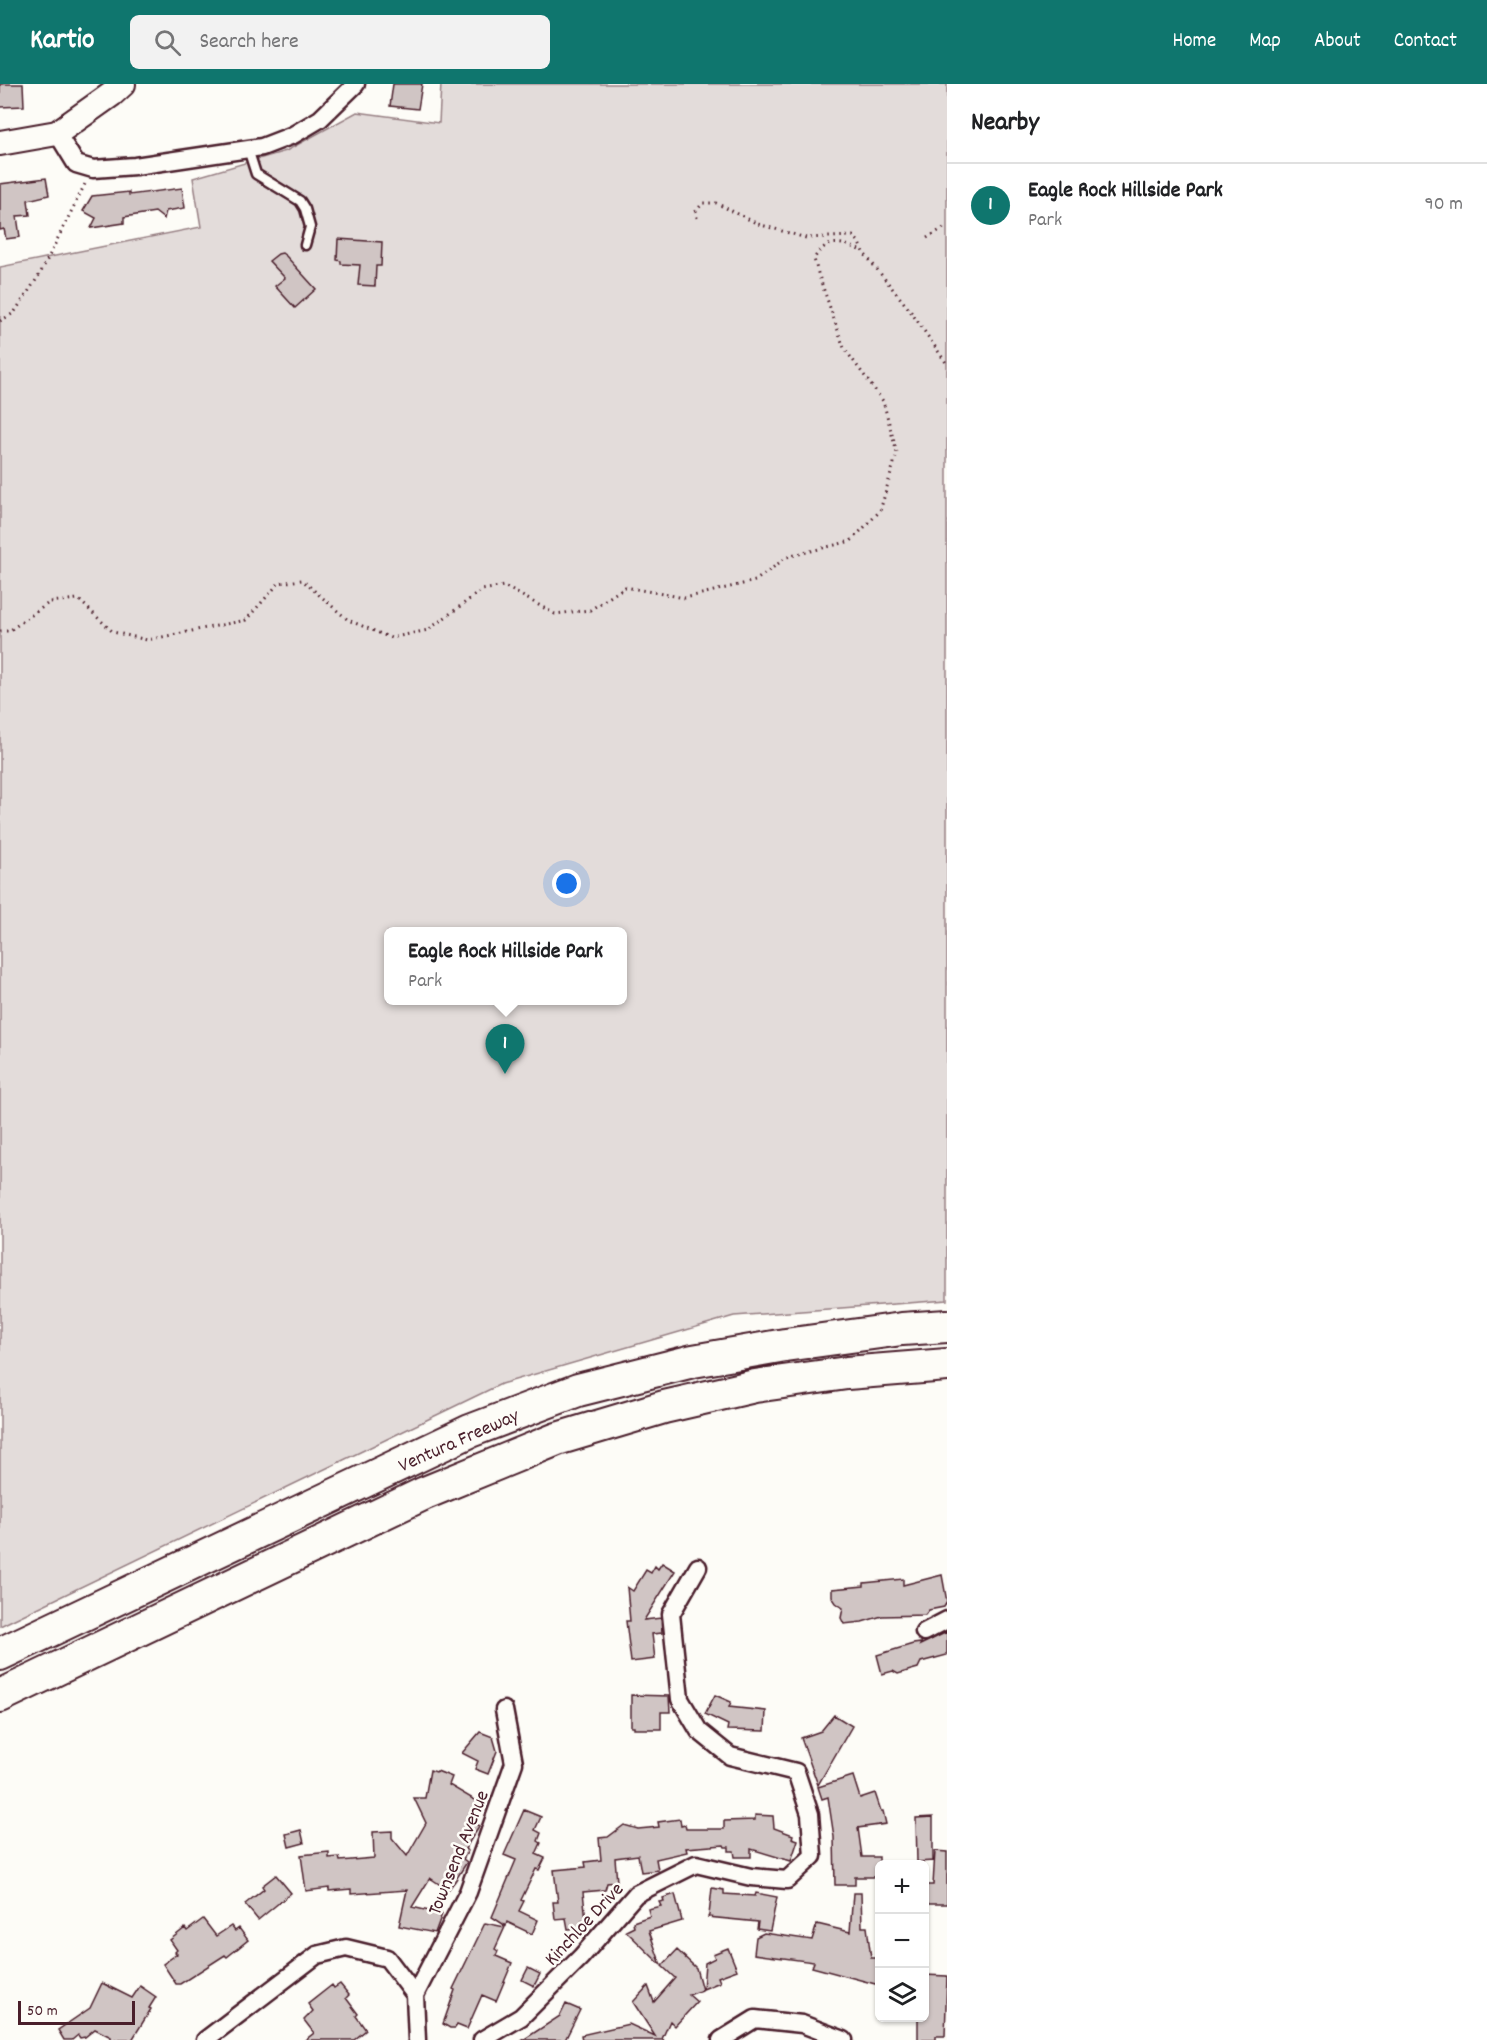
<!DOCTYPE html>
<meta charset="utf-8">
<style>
:root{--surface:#fff;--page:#f2f2f2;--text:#202124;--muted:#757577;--line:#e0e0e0;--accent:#0f766e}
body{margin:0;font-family:Dekko,sans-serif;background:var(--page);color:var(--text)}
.controls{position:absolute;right:18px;bottom:18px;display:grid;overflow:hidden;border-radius:9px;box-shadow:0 2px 4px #0004}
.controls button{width:54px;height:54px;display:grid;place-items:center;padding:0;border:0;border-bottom:2px solid var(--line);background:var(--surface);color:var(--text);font:30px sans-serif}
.scale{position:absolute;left:18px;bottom:15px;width:117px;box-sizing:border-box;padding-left:6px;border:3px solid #4a1f2b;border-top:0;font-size:16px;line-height:21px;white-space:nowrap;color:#4a1f2b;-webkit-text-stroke:4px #fdfcf7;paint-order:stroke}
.you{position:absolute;left:567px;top:800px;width:21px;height:21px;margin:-15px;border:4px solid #fff;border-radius:50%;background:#1a73e8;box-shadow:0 0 0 9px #1a73e833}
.badge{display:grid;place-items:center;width:39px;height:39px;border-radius:50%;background:var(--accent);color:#fff;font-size:20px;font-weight:700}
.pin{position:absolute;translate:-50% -50px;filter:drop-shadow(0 2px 3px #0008)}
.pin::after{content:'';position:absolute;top:32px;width:21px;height:18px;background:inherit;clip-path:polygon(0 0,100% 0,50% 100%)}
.popup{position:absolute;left:384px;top:843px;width:243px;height:78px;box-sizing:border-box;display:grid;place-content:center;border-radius:9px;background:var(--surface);filter:drop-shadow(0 2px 4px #0005);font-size:20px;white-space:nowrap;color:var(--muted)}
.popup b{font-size:22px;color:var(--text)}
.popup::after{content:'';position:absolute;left:50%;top:100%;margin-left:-12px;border:12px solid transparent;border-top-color:var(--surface)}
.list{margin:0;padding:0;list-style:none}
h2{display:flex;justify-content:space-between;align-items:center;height:78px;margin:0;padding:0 24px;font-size:26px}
h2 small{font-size:20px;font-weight:400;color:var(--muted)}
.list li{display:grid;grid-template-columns:39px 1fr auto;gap:18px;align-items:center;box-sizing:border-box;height:84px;padding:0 24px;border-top:2px solid var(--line)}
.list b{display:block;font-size:22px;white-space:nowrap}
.list p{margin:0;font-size:20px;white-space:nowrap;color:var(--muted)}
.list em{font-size:20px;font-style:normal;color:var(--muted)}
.icon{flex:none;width:33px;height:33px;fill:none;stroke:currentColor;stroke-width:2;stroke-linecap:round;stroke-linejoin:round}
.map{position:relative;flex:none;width:947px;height:1956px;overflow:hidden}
header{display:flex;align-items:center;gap:36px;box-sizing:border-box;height:84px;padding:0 30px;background:var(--accent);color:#fff}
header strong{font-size:28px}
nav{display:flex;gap:33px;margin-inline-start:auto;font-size:21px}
.search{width:420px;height:54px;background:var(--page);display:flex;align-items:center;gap:15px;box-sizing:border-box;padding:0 21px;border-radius:9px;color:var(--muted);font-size:22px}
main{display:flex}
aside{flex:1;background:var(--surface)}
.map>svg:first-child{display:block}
</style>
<header>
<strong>Kartio</strong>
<div class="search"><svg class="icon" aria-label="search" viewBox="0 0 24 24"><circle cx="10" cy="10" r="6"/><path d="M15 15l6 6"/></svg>Search here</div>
<nav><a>Home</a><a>Map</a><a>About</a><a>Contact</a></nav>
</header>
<main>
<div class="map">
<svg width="947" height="1956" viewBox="0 0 947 1956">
<rect width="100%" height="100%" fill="#fdfcf7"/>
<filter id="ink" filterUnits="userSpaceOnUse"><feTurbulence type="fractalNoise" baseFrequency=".0167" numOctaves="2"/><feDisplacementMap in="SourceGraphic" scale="12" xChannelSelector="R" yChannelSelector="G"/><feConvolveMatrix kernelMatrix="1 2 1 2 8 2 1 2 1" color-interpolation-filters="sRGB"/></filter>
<g filter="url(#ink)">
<path fill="#e3dcda" stroke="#967e82" stroke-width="1.5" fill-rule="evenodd" d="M441 0H947V1216L734 1232 501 1300 0 1542V183L201 143 193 94 286 67 357 28 439 39ZM388 848H622V916H388Z"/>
<path fill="#d0c5c4" stroke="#4a1f2b" stroke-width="1.5" d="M0 0H23L24 22 0 23Z
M393 0H422L418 25 390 22Z
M46 94 49 111 28 116 30 131 17 132 20 153 6 155 4 145 0 146V100Z
M182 104 185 124 166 127 164 135 155 128 124 133V139L91 144 96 134 83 127 92 112 129 108V111Z
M338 155 382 158 381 182H376L375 202 358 201 360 181 341 180V177L337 176Z
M282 169 286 172 316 205 295 224 275 202 285 194 269 177 278 170Z
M662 1479 675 1487 644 1536 661 1534 662 1549 652 1550 655 1575 631 1578 626 1537H630L627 1503 633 1507 646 1486 651 1489 655 1482 658 1485Z
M942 1491 947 1518 944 1523 929 1526 925 1531 882 1532 862 1538 844 1540 841 1534 843 1524 836 1519 832 1513V1505L864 1502V1499L903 1495V1501Z
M947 1548V1571L921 1578 918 1584 911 1586 898 1590 893 1587 882 1590 877 1571 913 1560 921 1559 920 1561Z
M631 1611 669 1612 670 1628H661V1645H634V1643H631Z
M715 1611 731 1618 729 1623 766 1627 765 1647 727 1646 728 1641 705 1630Z
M834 1631 852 1642 818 1701 801 1654 821 1647Z
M480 1648 493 1653 497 1667 488 1690 475 1685 478 1677 462 1669Z
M430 1686 436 1688 437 1687 452 1693 449 1701 485 1722 474 1739 479 1742 465 1765 468 1767 463 1775 467 1778 455 1797 448 1806 430 1794 412 1823 442 1830 435 1849 399 1842 407 1806 351 1810V1805L329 1807V1804L306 1807 301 1771 329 1768V1774L339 1773 340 1777 374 1774 373 1748 392 1747V1754L407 1772 426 1739 414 1714H425Z
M853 1692 860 1714 875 1709 881 1727H883L886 1740 858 1744 862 1773H879V1793H855V1801H835L834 1753 828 1713 822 1715 818 1703Z
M524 1726 541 1733 535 1746 541 1749 538 1757 541 1759 536 1770 545 1774 539 1786 536 1785 521 1816 524 1817 519 1827 538 1836 532 1850 507 1838 506 1842 492 1833 516 1776 504 1771Z
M755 1731 773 1732 774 1744 793 1751 792 1754 798 1756 791 1777 751 1765V1773H735L734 1767H729V1763H725L724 1761 686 1764 687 1768 656 1775 658 1786 641 1788 638 1771 615 1774 617 1798 607 1799 605 1806 583 1808 586 1836 582 1837 583 1844 568 1845 566 1834 555 1835 553 1818H558L554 1786 586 1783 585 1778 601 1776 599 1754 608 1753 624 1741 638 1745 659 1743 658 1738 680 1735 681 1742 685 1741 686 1745H724V1737L755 1736Z
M933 1733V1777L917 1778 916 1734Z
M301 1746 304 1759 289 1763 286 1750Z
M935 1767 947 1768V1820H924V1801H933Z
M276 1791 291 1809 258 1836 245 1820 264 1805 262 1802Z
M712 1804 724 1806V1810L755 1812 756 1809 777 1813 770 1847 757 1845 758 1838 708 1833 709 1831Z
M853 1809H861L862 1843H867L871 1874H879V1901L812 1883 814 1878 754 1870 756 1853 764 1849 812 1856 817 1840 850 1848Z
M675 1810 682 1837 649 1847 661 1881 626 1847 634 1843 633 1838 650 1832 648 1825 661 1822 659 1818 664 1817 663 1814Z
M203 1835 216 1852 231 1842 235 1847 239 1844 248 1856 227 1873 225 1871 180 1900H176L163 1880 177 1870 175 1868 177 1866 170 1856 185 1844 187 1847Z
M485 1839 505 1843 495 1865 498 1867 496 1872 512 1879 496 1917 482 1911 467 1945 457 1941 455 1944H450L443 1940 455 1906 453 1905Z
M728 1864 737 1886 718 1893 720 1898 703 1905 705 1879 715 1874 713 1870Z
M677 1866 696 1884 702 1906 689 1911 697 1918 675 1942 670 1937 662 1955 664 1956H582L581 1951 629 1940 655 1952 633 1918 648 1902 654 1918 675 1894 662 1882Z
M528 1884 540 1890 534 1902 522 1896Z
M924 1891 947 1892 945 1952H936V1956H918V1934H924Z
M102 1899 132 1914 140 1902 156 1913 149 1924 151 1925 132 1956H111V1953L95 1945 85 1953 80 1954 78 1951 72 1956H64L58 1946 90 1924Z
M340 1900 349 1911 346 1914 358 1930 356 1932 366 1946 354 1956H305L314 1949 304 1936 313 1927 308 1920 332 1901 334 1904Z
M566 1920 580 1926 565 1956H523L560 1932Z"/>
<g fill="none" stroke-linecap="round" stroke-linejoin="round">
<g stroke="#4a1f2b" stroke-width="13">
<path id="lane" d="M248 65 256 90 300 117 305 125 310 143 305 161"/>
</g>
<g stroke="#4a1f2b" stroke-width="21">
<path id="street" d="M57 49 76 80 93 85 135 82 262 63 293 51 320 35 356 0
M924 1548 947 1536
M205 1956 317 1871 346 1864 387 1874 415 1911
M417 1956 415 1911 468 1808 514 1679 504 1626
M482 1956 521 1933 581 1873 636 1810 696 1780 751 1793 787 1796 813 1772 810 1730 796 1688 730 1672 699 1647 680 1615 671 1530 698 1483
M721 1956 755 1935 802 1940 844 1956"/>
</g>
<g stroke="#4a1f2b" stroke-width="28">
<path id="secondary" d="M0 59 57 49 112 10 123 0"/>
</g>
<g stroke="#4a1f2b" stroke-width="36">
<path id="highway" d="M0 1570 470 1347 578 1306 693 1277 785 1261 902 1245 947 1242
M0 1612 425 1409 557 1355 664 1323 755 1302 847 1289 947 1281"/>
</g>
<path stroke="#4a1f2b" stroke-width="3" stroke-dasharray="1.5 4.5" stroke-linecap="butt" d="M697 134 696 127 703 119H716L758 140 806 154 853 152 858 157 863 168 909 225 947 280
M927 154 947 142
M0 237 14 229 40 190 86 98
M0 547H9L50 518 78 515 113 548 147 556 246 536 279 499 302 496 348 536 391 554 428 546 482 506 504 502 555 530 590 526 625 503 685 514 755 497 787 473 851 457 880 427 897 369 883 317 844 264 818 189 814 175C826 153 844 158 863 168"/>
<use href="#lane" stroke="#fdfcf7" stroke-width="8"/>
<use href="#street" stroke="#fdfcf7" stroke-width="16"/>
<use href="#secondary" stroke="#fdfcf7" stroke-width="24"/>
<use href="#highway" stroke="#fdfcf7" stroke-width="32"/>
</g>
</g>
<g text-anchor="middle" stroke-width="5" stroke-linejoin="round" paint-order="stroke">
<g font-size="20" fill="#4a1f2b" stroke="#fdfcf7">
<text transform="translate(458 1355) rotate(-24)" y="7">Ventura Freeway</text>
<text transform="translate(457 1768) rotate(-68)" y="7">Townsend Avenue</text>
<text transform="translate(583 1839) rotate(-47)" y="7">Kinchloe Drive</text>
</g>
</g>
</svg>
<div class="controls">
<button>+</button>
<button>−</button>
<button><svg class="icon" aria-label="layers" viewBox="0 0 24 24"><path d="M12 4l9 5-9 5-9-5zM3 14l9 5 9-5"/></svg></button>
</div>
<div class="scale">50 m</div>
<div class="you"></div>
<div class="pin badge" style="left:505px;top:990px">1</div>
<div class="popup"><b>Eagle Rock Hillside Park</b>Park</div>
</div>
<aside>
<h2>Nearby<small></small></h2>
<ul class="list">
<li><span class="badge">1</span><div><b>Eagle Rock Hillside Park</b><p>Park</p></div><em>90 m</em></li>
</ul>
</aside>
</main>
